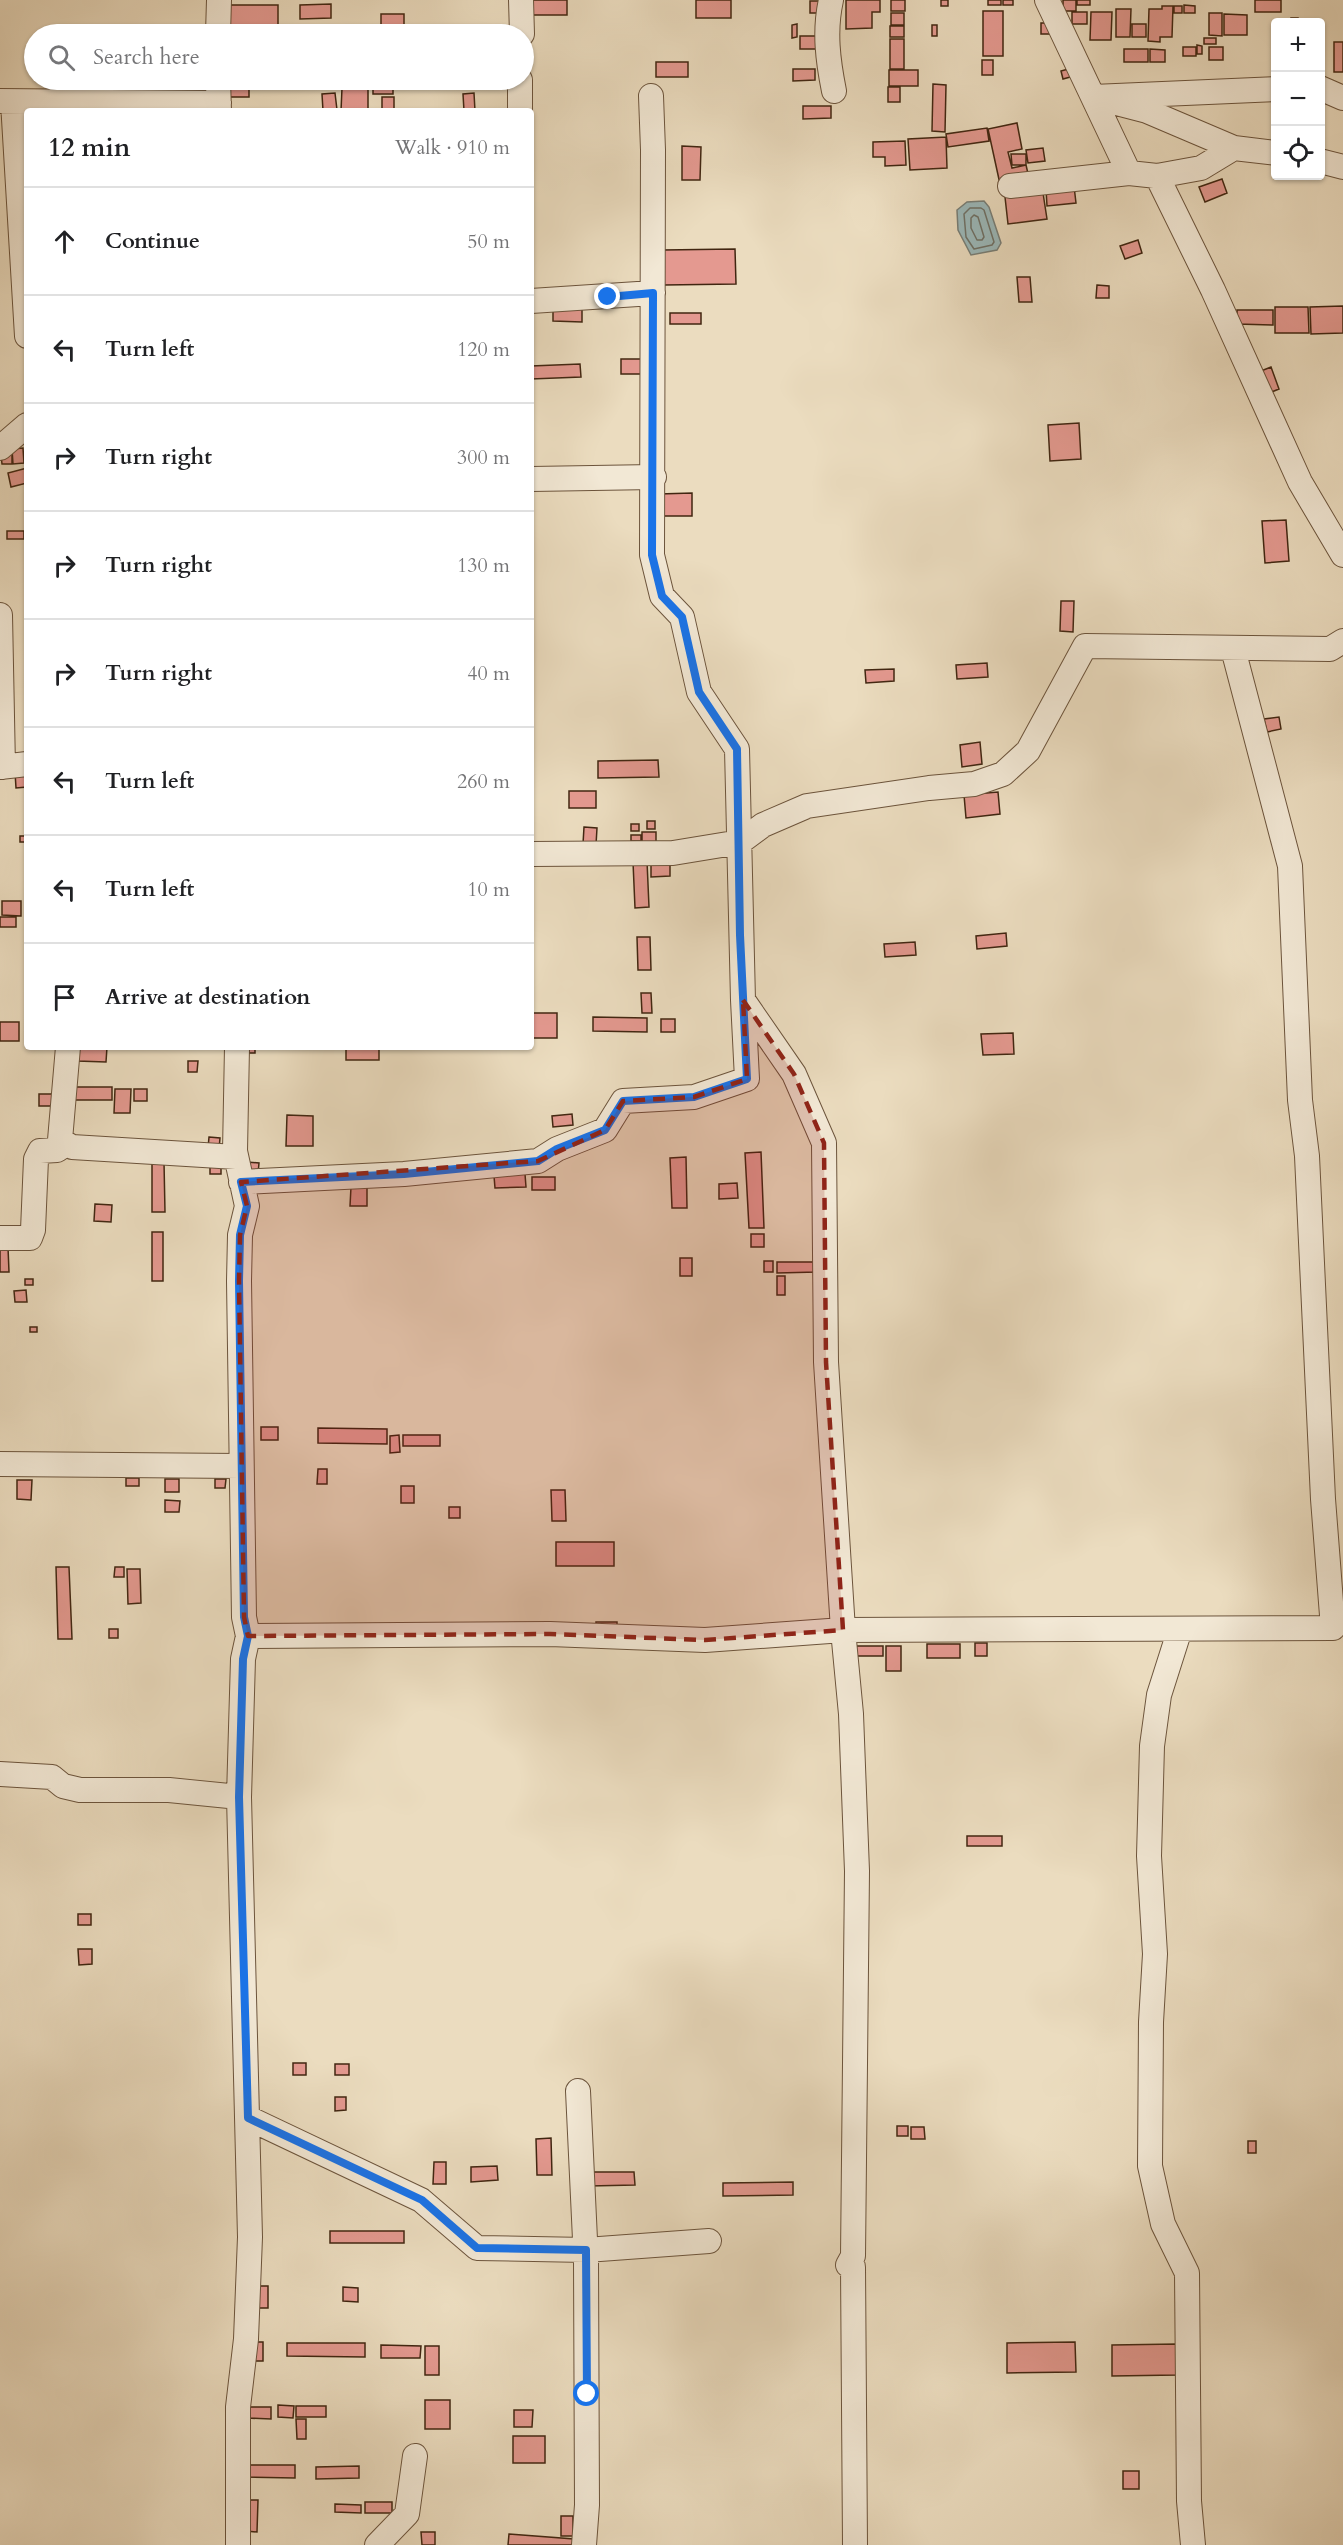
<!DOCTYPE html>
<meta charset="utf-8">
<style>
:root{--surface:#fff;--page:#f2f2f2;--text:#202124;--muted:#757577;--line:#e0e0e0}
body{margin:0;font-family:Cardo,serif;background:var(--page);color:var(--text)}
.controls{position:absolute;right:18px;top:18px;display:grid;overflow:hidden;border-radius:6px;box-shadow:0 2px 4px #0004}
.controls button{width:54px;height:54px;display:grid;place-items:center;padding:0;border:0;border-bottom:2px solid var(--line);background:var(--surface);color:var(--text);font:30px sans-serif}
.stop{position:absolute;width:18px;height:18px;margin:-14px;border:4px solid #1a73e8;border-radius:50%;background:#fff}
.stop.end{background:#1a73e8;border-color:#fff;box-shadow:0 2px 6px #0008}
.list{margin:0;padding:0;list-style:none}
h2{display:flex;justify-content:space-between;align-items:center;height:78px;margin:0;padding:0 24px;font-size:26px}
h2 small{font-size:20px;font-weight:400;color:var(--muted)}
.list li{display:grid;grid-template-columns:39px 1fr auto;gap:18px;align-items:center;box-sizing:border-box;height:108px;padding:0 24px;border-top:2px solid var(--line)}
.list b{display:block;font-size:22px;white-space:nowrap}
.list em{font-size:20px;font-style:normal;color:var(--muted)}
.icon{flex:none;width:33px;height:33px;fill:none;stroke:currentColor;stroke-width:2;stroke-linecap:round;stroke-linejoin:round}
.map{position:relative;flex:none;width:1343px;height:2545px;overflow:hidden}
.search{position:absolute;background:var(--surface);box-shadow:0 2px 4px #0004;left:24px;top:24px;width:510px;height:66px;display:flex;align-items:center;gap:15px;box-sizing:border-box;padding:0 21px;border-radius:33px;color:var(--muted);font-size:22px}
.panel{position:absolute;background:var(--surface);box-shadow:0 2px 4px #0004;left:24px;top:108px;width:510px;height:942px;border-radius:6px}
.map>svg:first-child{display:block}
</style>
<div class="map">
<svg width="1343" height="2545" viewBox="0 0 1343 2545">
<rect width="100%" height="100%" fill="#ebdcbf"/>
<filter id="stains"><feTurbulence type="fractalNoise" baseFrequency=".00333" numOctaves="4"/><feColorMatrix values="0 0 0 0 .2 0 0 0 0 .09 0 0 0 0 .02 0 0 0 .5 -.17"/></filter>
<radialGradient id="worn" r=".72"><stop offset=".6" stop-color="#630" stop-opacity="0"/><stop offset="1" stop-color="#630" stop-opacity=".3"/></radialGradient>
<path fill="#9bb9bb" stroke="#777e77" stroke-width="1.5" d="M984 201 989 207 1001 243 997 250 971 255 958 230 957 210 967 202Z"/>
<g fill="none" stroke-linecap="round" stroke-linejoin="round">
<path stroke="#6e7066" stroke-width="1.5" d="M970 208H981L984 210 994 242 992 245 974 249 966 237 964 214Z
M974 215 978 217 984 237 982 240H977L971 228V218Z"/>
</g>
<path fill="#e49990" stroke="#412611" stroke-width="1.5" d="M531 0H567V15H530Z
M696 0H731V18H696Z
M846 0H880V12H872V28L846 29Z
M891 0H905V11H891Z
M941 0H948V6H941Z
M988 0H1001V5H988Z
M1003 0H1013V5H1003Z
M1063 0H1076V11H1063Z
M1077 0H1090V5H1077Z
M1255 0H1281V12H1255Z
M810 1H821L822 13H810Z
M331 4V18L300 19V5Z
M226 5H278V31H226Z
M1184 5 1195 6V13H1184Z
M1162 6H1173L1172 37H1160V42L1148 41 1149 9H1162Z
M1174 6H1182V13H1174Z
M1116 9H1131L1130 37H1116Z
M983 11H1003V56H983Z
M1072 12H1087V24H1072Z
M1091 12H1112L1111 40H1090Z
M891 13H904V25H891Z
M1209 13H1222V36L1209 35Z
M381 14H404V30H381Z
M1224 14 1247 15V35H1224Z
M1291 18H1298V22H1291Z
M1041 23H1050V34H1041Z
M797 24V37L792 38V25Z
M1132 24H1146V37H1132Z
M932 25H937V36H932Z
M890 26H904V37H890Z
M431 32V34H382V33Z
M800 36H821V49H800Z
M1204 38H1216V44H1204Z
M890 39H904V69H890Z
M1334 42H1343V72H1334Z
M1197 45 1202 46V54H1197Z
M1183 47H1196V56H1183Z
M1209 47H1223V60H1209Z
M1124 49H1148V62H1124Z
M1150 49 1165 50V62H1150Z
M982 60H993V75H982Z
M656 62H688V77H656Z
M1072 68 1074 76 1063 79 1061 71Z
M793 69H815V80L793 81Z
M889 70H918V86H889Z
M227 80H249V97H227Z
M254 80H276V87L254 88Z
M288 80H349V85L288 86Z
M352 80H380V82L352 83Z
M933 84 946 85 945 132 932 131Z
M373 85H393V94H373Z
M888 87H900V102H888Z
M342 88H368V111H341Z
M335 93 337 110 323 111 322 94Z
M474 93 475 111H464L463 94Z
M382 97H394V111H382Z
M803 106H831V118L803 119Z
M1017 123 1022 149 1008 152 1012 168 1026 165 1029 178 1000 184 988 129Z
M987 128 989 141 948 147 946 134Z
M946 137 947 168 910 170 908 139Z
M905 141 906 165 885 166V157H873V142Z
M682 146 701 147 700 180H682Z
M1043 148 1045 161 1028 163 1026 150Z
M1011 154H1026V165H1012Z
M1222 179 1227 193 1205 202 1199 187Z
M1074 186 1076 203 1047 206 1046 189Z
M1043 193 1047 219 1008 224 1005 197Z
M1138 240 1142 253 1125 259 1120 246Z
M735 249 736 284 664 285 663 250Z
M1017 277H1030L1032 302H1019Z
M1097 285 1109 286V298H1096Z
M1343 306V333L1311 334 1310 307Z
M1275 307H1308L1309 333H1275Z
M553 308H582V322L553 321Z
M1237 310H1273V325L1237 324Z
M670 313H701V324H670Z
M621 359H648V374H621Z
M580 364 581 377 531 379V366Z
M1271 367 1279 389 1264 395 1256 373Z
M1079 423 1081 459 1050 461 1048 425Z
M23 448 24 463 13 464 12 449Z
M12 454V464H2L1 455Z
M27 468V483L11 487 8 473Z
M692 493V516H659V494Z
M1286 520 1289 561 1265 563 1262 521Z
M7 531H24V539H7Z
M1061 601H1074L1073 632 1060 631Z
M987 663 988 677 957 679 956 665Z
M894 669V681L866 683 865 670Z
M1279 717 1281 729 1267 732 1264 719Z
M980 742 982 764 962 767 960 745Z
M658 760 659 777 598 778V761Z
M27 771V787L16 788 15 772Z
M569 791H596V808H569Z
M998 792 1000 814 966 818 964 795Z
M647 821H655V829H647Z
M631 824H639V831H631Z
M584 827 597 828 596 845 583 844Z
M642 832H656V843H642Z
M631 835H641V841H631Z
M20 836H27V842H20Z
M670 859V876L651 877V860Z
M647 861 649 907 635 908 633 862Z
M2 901H21V916L2 915Z
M0 917H16V927H0Z
M1006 933 1007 946 977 949 976 936Z
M637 937H650L651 970H638Z
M915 942 916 955 885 957 884 944Z
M641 993H651L652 1013H642Z
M531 1013H557V1038H531Z
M593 1017 647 1018V1032L593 1031Z
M661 1019H675V1032H661Z
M0 1022H19V1041H0Z
M1013 1033 1014 1054 983 1055 981 1034Z
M77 1047H107L106 1062 77 1061Z
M245 1047H255V1053H245Z
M346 1047H379V1060H346Z
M188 1061H198L197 1072H188Z
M75 1087H112V1100H75Z
M115 1089H131L130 1113H114Z
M134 1089H147V1101H134Z
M39 1094H56V1106H39Z
M572 1114 573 1125 553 1127 552 1116Z
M287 1115 313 1116V1146H286Z
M209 1137 220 1138 219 1149 208 1148Z
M761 1152 764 1228H749L745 1153Z
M686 1157 687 1208H672L670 1158Z
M152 1162H164L165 1212H152Z
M246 1162 259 1163 258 1174 246 1173Z
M210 1163H221V1174H210Z
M525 1174 526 1187 495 1188 494 1176Z
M532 1177H555V1190H532Z
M737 1183 738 1198 719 1199V1184Z
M351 1187H367V1206H350Z
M95 1204 112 1205 111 1222 94 1221Z
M152 1232H163V1281H152Z
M751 1234H764V1247H751Z
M0 1247H8L9 1272H0Z
M680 1258H692V1276H680Z
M764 1261H773V1272H764Z
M777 1262H817V1272L777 1273Z
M777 1276H785V1295H777Z
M25 1279H33V1285H25Z
M26 1290 27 1302H15L14 1291Z
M30 1327H37V1332H30Z
M261 1427H278V1440H261Z
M318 1428 387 1429V1444L318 1443Z
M399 1435 400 1452 390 1453V1436Z
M403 1435H440V1446H403Z
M318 1469H327V1484H317Z
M126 1478H139V1486H126Z
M165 1479H179V1492H165Z
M215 1479H226L225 1488H215Z
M17 1480H32L31 1500 17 1499Z
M401 1486H414V1503H401Z
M551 1490H565L566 1521H552Z
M165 1500 180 1501 179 1512H165Z
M449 1507H460V1518H449Z
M556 1542H614V1566H556Z
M56 1567H69L72 1639H58Z
M115 1567H124V1577H114Z
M127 1569H140L141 1603 128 1604Z
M596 1622H617V1633L596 1634Z
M109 1629H118V1638H109Z
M975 1643H987V1656H975Z
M927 1644H960V1658H927Z
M856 1646H883V1656H856Z
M886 1646H901V1671H886Z
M967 1836H1002V1846H967Z
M78 1914H91V1925H78Z
M78 1949H92V1964L79 1965Z
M293 2063H306V2075H293Z
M335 2064H349V2075H335Z
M335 2097H346V2110L335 2111Z
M897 2126H908V2136H897Z
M911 2127H924L925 2139H911Z
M551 2138 552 2175H537L536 2139Z
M1248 2141H1256V2153H1248Z
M434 2162H446V2184H433Z
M497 2166 498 2180 471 2182V2167Z
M589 2172H634L635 2185 589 2186Z
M793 2182V2195L723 2196V2183Z
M330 2231H404V2243H330Z
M254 2286H268V2308H254Z
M343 2287 358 2288V2302L343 2301Z
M251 2342H263V2361H251Z
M1075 2342 1076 2372 1007 2373V2343Z
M287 2343H365V2357L287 2356Z
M1177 2344V2375L1112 2376V2345Z
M381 2345 421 2346 420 2358H381Z
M425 2346H439V2375H425Z
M425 2400H450V2429H425Z
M278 2405 294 2406 293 2418 278 2417Z
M296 2406H326V2417H296Z
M247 2407H271V2419L247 2418Z
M514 2410H533L532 2427H514Z
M296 2419H306V2439H297Z
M513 2436H545V2463H513Z
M247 2465H295V2478L247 2477Z
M359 2466V2478L316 2479V2467Z
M1123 2471H1139V2489H1123Z
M247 2500H258L257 2532 246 2531Z
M365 2502H392V2513H365Z
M335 2504 361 2505V2513L335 2512Z
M561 2516H573V2536H561Z
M421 2532H435V2545H422Z
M509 2534 574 2539 573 2545H508Z"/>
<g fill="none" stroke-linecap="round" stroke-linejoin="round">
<g stroke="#6c543c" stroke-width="26">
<path id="street" d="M521 0 522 34
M831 0C824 31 828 61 834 91
M1047 0 1129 173 1157 176 1213 290 1300 482 1343 555
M218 34 219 0
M218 80 219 111
M1320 88 1343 98
M1276 89 1093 97 1147 111 1234 148 1276 153
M651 96 653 150 652 555 662 596 682 617 699 692 737 749 743 1000 794 1074 824 1143 826 1362 843 1630 851 1714 857 1871 853 2256 848 2265 853 2267 855 2545
M0 101 219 103
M13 102 27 336
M520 111V80
M1320 161 1343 167
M1157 176 1201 168 1234 148
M1010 186 1129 173
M531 301 653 293
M0 448 27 425
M531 479 654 477
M0 615 3 767
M0 767 27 764
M531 854 673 853 740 842 763 825 807 806 929 788 974 784 1003 774 1028 751 1085 646 1330 649 1343 641
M68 1047 60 1140 72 1147 236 1157
M237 1047 235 1151 247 1206 240 1235 239 1281 244 1617 248 1636 243 1659 239 1797 250 2237 246 2339 238 2407V2545
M241 1182 404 1174 538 1161 557 1149 605 1130 623 1101 694 1097 747 1079 743 1000
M0 1238H30L33 1230 36 1159 40 1151 57 1150 66 1144
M0 1464 240 1466
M1180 1629 1159 1695 1152 1746 1149 1856 1155 1954 1151 2022 1150 2166 1163 2224 1187 2273 1189 2501 1193 2545
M248 1636 550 1634 705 1640 843 1630 1333 1628 1323 1499 1307 1156 1300 1100 1290 866 1233 649
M0 1774 52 1777 63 1786 80 1790H169L239 1797
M578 2091 586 2261 587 2505 584 2545
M248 2118 421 2200 477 2248 586 2250 709 2241
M377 2545 407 2514 415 2456"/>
</g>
<use href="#street" stroke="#f2e8d5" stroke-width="24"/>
</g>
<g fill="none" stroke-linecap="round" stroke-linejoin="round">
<path stroke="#1a73e8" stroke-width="8" d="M587 2394 586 2250 477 2248 422 2200 248 2118 239 1797 243 1659 248 1636 244 1617 239 1281 240 1235 247 1206 241 1182 404 1174 538 1161 557 1149 605 1130 623 1101 694 1097 747 1079 740 935 737 749 699 692 682 617 662 596 652 555 653 293 608 297"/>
</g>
<path fill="#8f2418" fill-opacity="0.2" stroke="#8f2418" stroke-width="4.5" stroke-dasharray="12 8" stroke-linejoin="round" d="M743 1000 794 1074 824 1143 826 1362 843 1630 705 1640 550 1634 248 1636 244 1617 239 1281 240 1235 247 1206 241 1182 538 1161 605 1130 623 1101 694 1097 747 1079Z"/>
<rect width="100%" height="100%" filter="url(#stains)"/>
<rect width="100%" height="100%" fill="url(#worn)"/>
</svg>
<div class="controls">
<button>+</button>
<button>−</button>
<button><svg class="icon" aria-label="locate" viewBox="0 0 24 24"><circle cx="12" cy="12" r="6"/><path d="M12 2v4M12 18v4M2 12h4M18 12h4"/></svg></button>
</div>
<div class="stop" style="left:587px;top:2394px"></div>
<div class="stop end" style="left:608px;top:297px"></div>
<div class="search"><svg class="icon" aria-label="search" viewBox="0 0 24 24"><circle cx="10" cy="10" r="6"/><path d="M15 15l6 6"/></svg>Search here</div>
<section class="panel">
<h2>12 min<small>Walk · 910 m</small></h2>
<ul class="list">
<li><svg class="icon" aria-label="ahead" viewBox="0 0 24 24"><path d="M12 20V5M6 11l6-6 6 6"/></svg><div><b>Continue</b></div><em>50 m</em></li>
<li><svg class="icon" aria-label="left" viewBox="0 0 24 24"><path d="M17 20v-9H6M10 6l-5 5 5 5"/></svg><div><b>Turn left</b></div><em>120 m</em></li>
<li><svg class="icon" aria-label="right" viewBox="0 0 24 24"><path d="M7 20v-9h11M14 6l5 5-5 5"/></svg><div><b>Turn right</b></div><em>300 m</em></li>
<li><svg class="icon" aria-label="right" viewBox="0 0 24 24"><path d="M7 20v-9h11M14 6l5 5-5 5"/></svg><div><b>Turn right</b></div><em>130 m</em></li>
<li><svg class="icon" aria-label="right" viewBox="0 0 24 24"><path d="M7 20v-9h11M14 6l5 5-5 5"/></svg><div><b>Turn right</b></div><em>40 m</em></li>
<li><svg class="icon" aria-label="left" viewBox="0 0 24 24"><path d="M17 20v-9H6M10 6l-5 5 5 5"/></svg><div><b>Turn left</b></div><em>260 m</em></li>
<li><svg class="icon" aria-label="left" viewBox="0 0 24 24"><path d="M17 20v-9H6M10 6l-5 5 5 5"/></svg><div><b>Turn left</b></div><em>10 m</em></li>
<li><svg class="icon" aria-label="arrive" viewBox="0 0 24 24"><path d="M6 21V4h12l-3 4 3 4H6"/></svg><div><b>Arrive at destination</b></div></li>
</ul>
</section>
</div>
